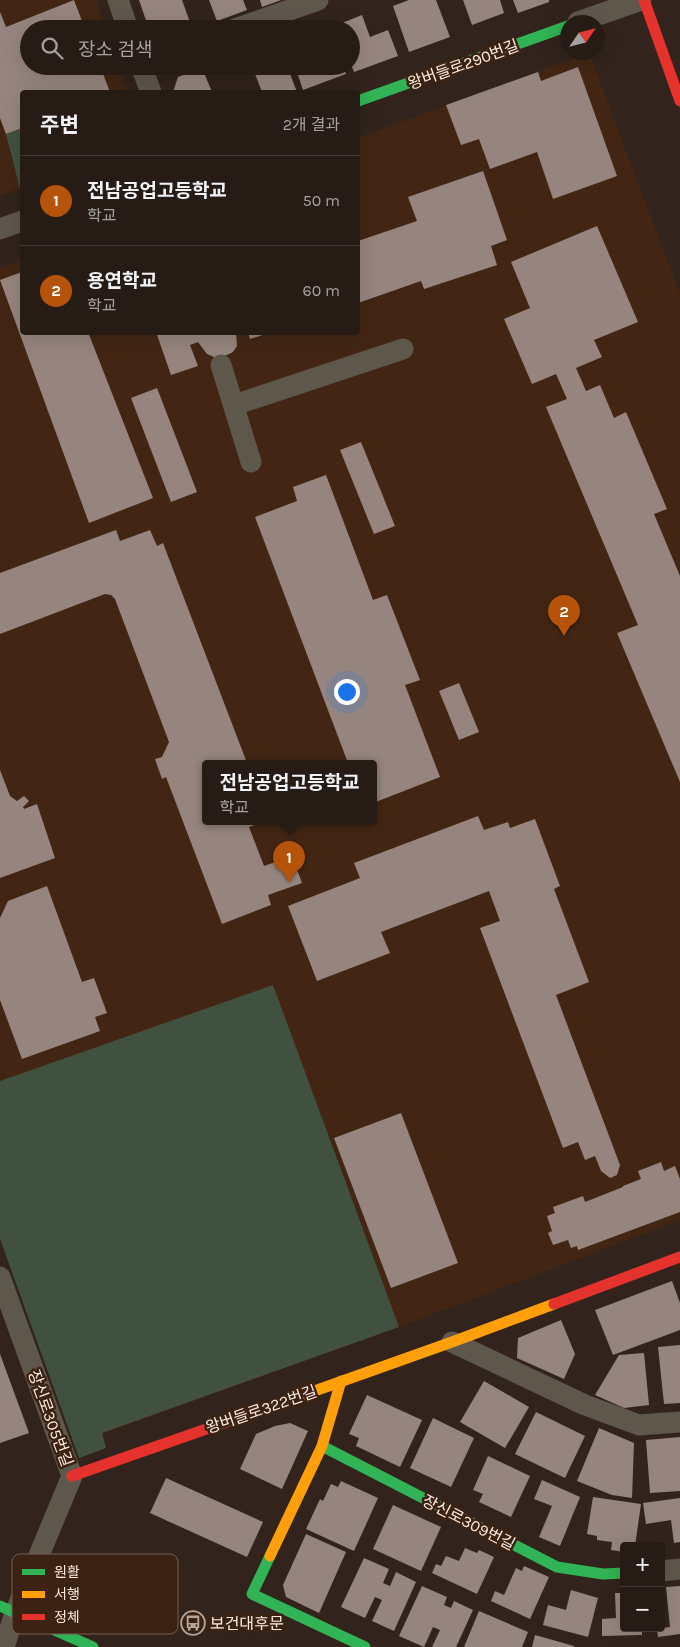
<!DOCTYPE html>
<html lang="ko">
<meta charset="utf-8">
<style>
:root{--surface:#261b15;--page:#2e241e;--text:#f1f3f6;--muted:#a4a1a0;--line:#423934;--accent:#b45309}
body{margin:0;font-family:Karla,"Noto Sans KR",sans-serif;background:var(--page);color:var(--text)}
.controls{position:absolute;right:15px;bottom:15px;display:grid;overflow:hidden;border-radius:5px;box-shadow:0 5px 20px #0002}
.controls button{width:45px;height:45px;display:grid;place-items:center;padding:0;border:0;border-bottom:1px solid var(--line);background:var(--surface);color:var(--text);font:25px sans-serif}
.compass{position:absolute;left:560px;top:15px;width:45px;height:45px;border-radius:50%;background:var(--surface);box-shadow:0 5px 20px #0002;rotate:55deg}
.you{position:absolute;left:346px;top:691px;width:18px;height:18px;margin:-12px;border:4px solid #fff;border-radius:50%;background:#1a73e8;box-shadow:0 0 0 8px #1a73e833}
.badge{display:grid;place-items:center;width:32px;height:32px;border-radius:50%;background:var(--accent);color:#fff;font-size:16px;font-weight:700}
.pin{position:absolute;translate:-50% -41px;filter:drop-shadow(0 1px 2px #0008)}
.pin::after{content:'';position:absolute;top:26px;width:18px;height:15px;background:inherit;clip-path:polygon(0 0,100% 0,50% 100%)}
.popup{position:absolute;left:202px;top:760px;width:175px;height:65px;box-sizing:border-box;display:grid;place-content:center;border-radius:5px;background:var(--surface);filter:drop-shadow(0 1px 4px #0005);font-size:16px;white-space:nowrap;color:var(--muted)}
.popup b{font-size:19px;color:var(--text)}
.popup::after{content:'';position:absolute;left:50%;top:100%;margin-left:-10px;border:10px solid transparent;border-top-color:var(--surface)}
.list{margin:0;padding:0;list-style:none}
h2{display:flex;justify-content:space-between;align-items:center;height:65px;margin:0;padding:0 20px;font-size:21px}
h2 small{font-size:16px;font-weight:400;color:var(--muted)}
.list li{display:grid;grid-template-columns:32px 1fr auto;gap:15px;align-items:center;box-sizing:border-box;height:90px;padding:0 20px;border-top:1px solid var(--line)}
.list b{display:block;font-size:19px;white-space:nowrap}
.list p{margin:0;font-size:16px;white-space:nowrap;color:var(--muted)}
.list em{font-size:16px;font-style:normal;color:var(--muted)}
.icon{flex:none;width:28px;height:28px;fill:none;stroke:currentColor;stroke-width:2;stroke-linecap:round;stroke-linejoin:round}
.map{position:relative;flex:none;width:680px;height:1647px;overflow:hidden}
.search{position:absolute;background:var(--surface);box-shadow:0 5px 20px #0002;left:20px;top:20px;width:340px;height:55px;display:flex;align-items:center;gap:12px;box-sizing:border-box;padding:0 18px;border-radius:28px;color:var(--muted);font-size:19px}
.panel{position:absolute;background:var(--surface);box-shadow:0 5px 20px #0002;left:20px;top:90px;width:340px;height:245px;border-radius:5px}
.map>svg:first-child{display:block}
</style>
<div class="map">
<svg width="680" height="1647" viewBox="0 0 680 1647">
<rect width="100%" height="100%" fill="#32241c"/>
<path fill="#422613" fill-rule="evenodd" d="M0 0H96L106 29H29V66H119L128 92H22V188L0 195Z
M589 53 680 294V1220L399 1327 102 1434 0 1152V268L22 260V332H358V138ZM205 763H373V821H205Z"/>
<path fill="#40513f" d="M22 128V188L20 189 6 134Z
M273 985 399 1327 102 1433 106 1448 79 1458 0 1239V1081Z"/>
<path fill="#96857e" d="M74 0 85 29H29V66H100L110 92H22V128L6 134 0 118V12L6 27Z
M139 0H182L192 28 149 29Z
M209 0H243L247 10 217 21Z
M260 0H281L262 7Z
M409 0H436L450 37 409 52 393 6Z
M463 0H500L504 13 472 25Z
M513 0H549V2L518 13Z
M362 15 370 37 388 30 398 56 354 72 351 64V29H338L337 25Z
M252 66H287L297 92H262Z
M295 66H343L346 74 303 90Z
M578 67 617 176 553 199 537 152 490 169 479 139 461 145 446 105 538 72 541 81Z
M202 68 212 92H173L178 77Z
M483 171 507 240 491 246 497 265 424 289 421 281 358 303V241L417 221 408 197Z
M597 226 638 322 594 340 602 357 576 368 586 391 600 385 614 418 626 412 667 509 654 514 680 576V782L617 633 638 625 546 407 567 399 556 374 532 384 504 319 530 308 511 262Z
M22 272V332H88L153 498 89 523 0 280Z
M156 332H236L237 346 233 352 227 355 216 358 207 354 198 342 190 345 198 366 171 375Z
M248 332H269V333L250 339Z
M157 388 197 492 171 502 131 398Z
M361 442 395 526 374 534 340 450Z
M326 475 373 600 387 595 420 680 405 685 440 777 373 803V763H348L255 517 297 501 293 487Z
M116 530 120 541 150 530 157 546 163 543 247 763H205V821H265L249 827 264 866 292 856 302 883 268 895 271 905 222 924 166 777 162 779 155 759 162 757 169 742 115 599 111 595 105 594 0 634V573Z
M459 683 479 732 459 740 439 691Z
M0 770 10 796 17 801 24 796 29 801 23 807 24 809 37 804 55 858 0 878Z
M478 816 484 830 508 822 510 828 535 819 560 886 554 889 589 982 556 995 620 1165 617 1175 610 1178 601 1171 595 1156 585 1160 578 1142 563 1148 480 928 500 921 489 891 381 932 390 953 317 981 288 906 360 878 354 863Z
M47 886 82 982 94 978 107 1013 95 1017 100 1031 22 1059 0 1000V918L8 901Z
M401 1113 458 1263 391 1288 334 1138Z
M661 1162 664 1171 675 1166 680 1179V1212L578 1250 577 1246 571 1248 568 1240 553 1245 548 1233 552 1231 547 1216 555 1213 553 1207 583 1196 585 1202 623 1187V1186L641 1179 638 1171Z
M672 1281 680 1303V1330L613 1355 595 1310Z
M561 1320 575 1354 564 1379 517 1358 518 1338Z
M680 1345V1403L664 1404 658 1347Z
M644 1353 649 1405 624 1408 595 1395 619 1355Z
M0 1354 29 1433 0 1443Z
M484 1381 529 1407 505 1448 460 1422Z
M367 1395 422 1420 400 1467 356 1446 359 1438 349 1434Z
M536 1412 585 1436 565 1478 515 1454Z
M433 1418 474 1438 451 1487 410 1468Z
M290 1423 308 1431 282 1489 240 1469 256 1434 275 1426Z
M599 1428 634 1443 632 1498 612 1495 577 1481Z
M680 1437V1491L650 1493 646 1440Z
M488 1456 530 1476 511 1517 479 1502 483 1494 473 1490Z
M166 1478 263 1522 247 1557 150 1513Z
M542 1480 580 1497 560 1546 539 1537 552 1506 534 1499Z
M341 1481 378 1498 354 1551 306 1529 320 1499 323 1501 331 1484 338 1487Z
M593 1497 641 1504 635 1546H624V1552L611 1550 612 1542 597 1540V1536L587 1534Z
M680 1498V1542L674 1543 671 1520 646 1524 643 1503Z
M393 1505 441 1527 421 1571 373 1549Z
M306 1534 346 1552 319 1613 286 1597 283 1585Z
M465 1548 477 1553 479 1550 494 1557 477 1594 432 1573 436 1564 441 1566 446 1556 459 1561Z
M364 1558 389 1569 383 1583 390 1586 396 1572 416 1582 394 1631 372 1621 382 1600 375 1597 365 1618 341 1607Z
M524 1566 549 1577 530 1619 491 1601 495 1591 504 1595 516 1568 522 1571Z
M422 1586 447 1597 444 1605 451 1608 454 1601 473 1610 456 1647H432L440 1630 433 1627 424 1647 399 1636Z
M680 1586V1634L658 1637 657 1629 670 1627 666 1587Z
M571 1590 598 1598 588 1637 543 1625 548 1605 566 1610Z
M615 1593H624V1628H642V1635L602 1636V1619L616 1618Z
M479 1611 528 1632 522 1647H464Z
M535 1635 574 1646V1647H532Z"/>
<g fill="none" stroke-linecap="round" stroke-linejoin="round">
<path stroke="#5e574c" stroke-width="21" d="M118 0 128 29
M578 22 641 0
M235 29 318 0
M141 66 151 92
M0 229 22 221
M221 365 251 462
M234 405 403 349
M0 1277 72 1476 15 1613 4 1647
M452 1342 585 1405 639 1425 680 1422
M661 1571 680 1569"/>
<path stroke="#30b455" stroke-width="11" d="M358 101 568 26
M322 1446 557 1567 603 1574 624 1573
M270 1556 252 1594 365 1647
M0 1606 93 1647"/>
<path stroke="#ff9f0a" stroke-width="11" d="M278 1404 452 1342 554 1304
M270 1556 322 1446 341 1381"/>
<path stroke="#e5322d" stroke-width="11" d="M644 0 680 101
M554 1304 680 1257
M72 1476 278 1404"/>
</g>
<defs>
<g id="bus-ring" transform="scale(1.25)"><circle r="9.5" fill="#3b2213" stroke="#b5a59b" stroke-width="1.5"/><path d="M-5-6H5V4H4V6H2V4H-2V6H-4V4H-5ZM-3.5-4V0h7V-4ZM-3.5 1.2v1.5H-2V1.2ZM2 1.2v1.5H3.5V1.2Z" fill="#b5a59b"/></g>
</defs>
<g fill-rule="evenodd">
<use href="#bus-ring" x="193" y="1623"/>
</g>
<g text-anchor="middle" stroke-width="5" stroke-linejoin="round" paint-order="stroke">
<g font-size="16" fill="#fceae0" stroke="#3b2213">
<text transform="translate(463 64) rotate(-20)" y="6">왕버들로290번길</text>
<text transform="translate(261 1409) rotate(-19)" y="6">왕버들로322번길</text>
<text transform="translate(51 1418) rotate(70)" y="6">장신로305번길</text>
<text transform="translate(469 1522) rotate(27)" y="6">장신로309번길</text>
</g>
<g font-size="16" fill="#fceae0" stroke="#3b2213" text-anchor="start">
<text x="210" y="1629">보건대후문</text>
</g>
</g>
<rect x="12" y="1554" width="166" height="80" rx="8" fill="#3b2213" stroke="#755e50" stroke-width="1"/>
<rect x="22" y="1569" width="23" height="6" fill="#30b455"/>
<rect x="22" y="1591" width="23" height="7" fill="#ff9f0a"/>
<rect x="22" y="1614" width="23" height="6" fill="#e5322d"/>
<g font-size="14" fill="#fceae0">
<text x="54" y="1577">원활</text>
<text x="54" y="1599">서행</text>
<text x="54" y="1622">정체</text>
</g>
</svg>
<div class="controls">
<button>+</button>
<button>−</button>
</div>
<svg class="compass" viewBox="-18 -18 36 36"><path d="M0-13l5 13h-10z" fill="#e53935"/><path d="M0 13l5-13h-10z" fill="#a4a1a0"/></svg>
<div class="you"></div>
<div class="pin badge" style="left:289px;top:882px">1</div>
<div class="popup"><b>전남공업고등학교</b>학교</div>
<div class="pin badge" style="left:564px;top:636px">2</div>
<div class="search"><svg class="icon" aria-label="search" viewBox="0 0 24 24"><circle cx="10" cy="10" r="6"/><path d="M15 15l6 6"/></svg>장소 검색</div>
<section class="panel">
<h2>주변<small>2개 결과</small></h2>
<ul class="list">
<li><span class="badge">1</span><div><b>전남공업고등학교</b><p>학교</p></div><em>50 m</em></li>
<li><span class="badge">2</span><div><b>용연학교</b><p>학교</p></div><em>60 m</em></li>
</ul>
</section>
</div>
